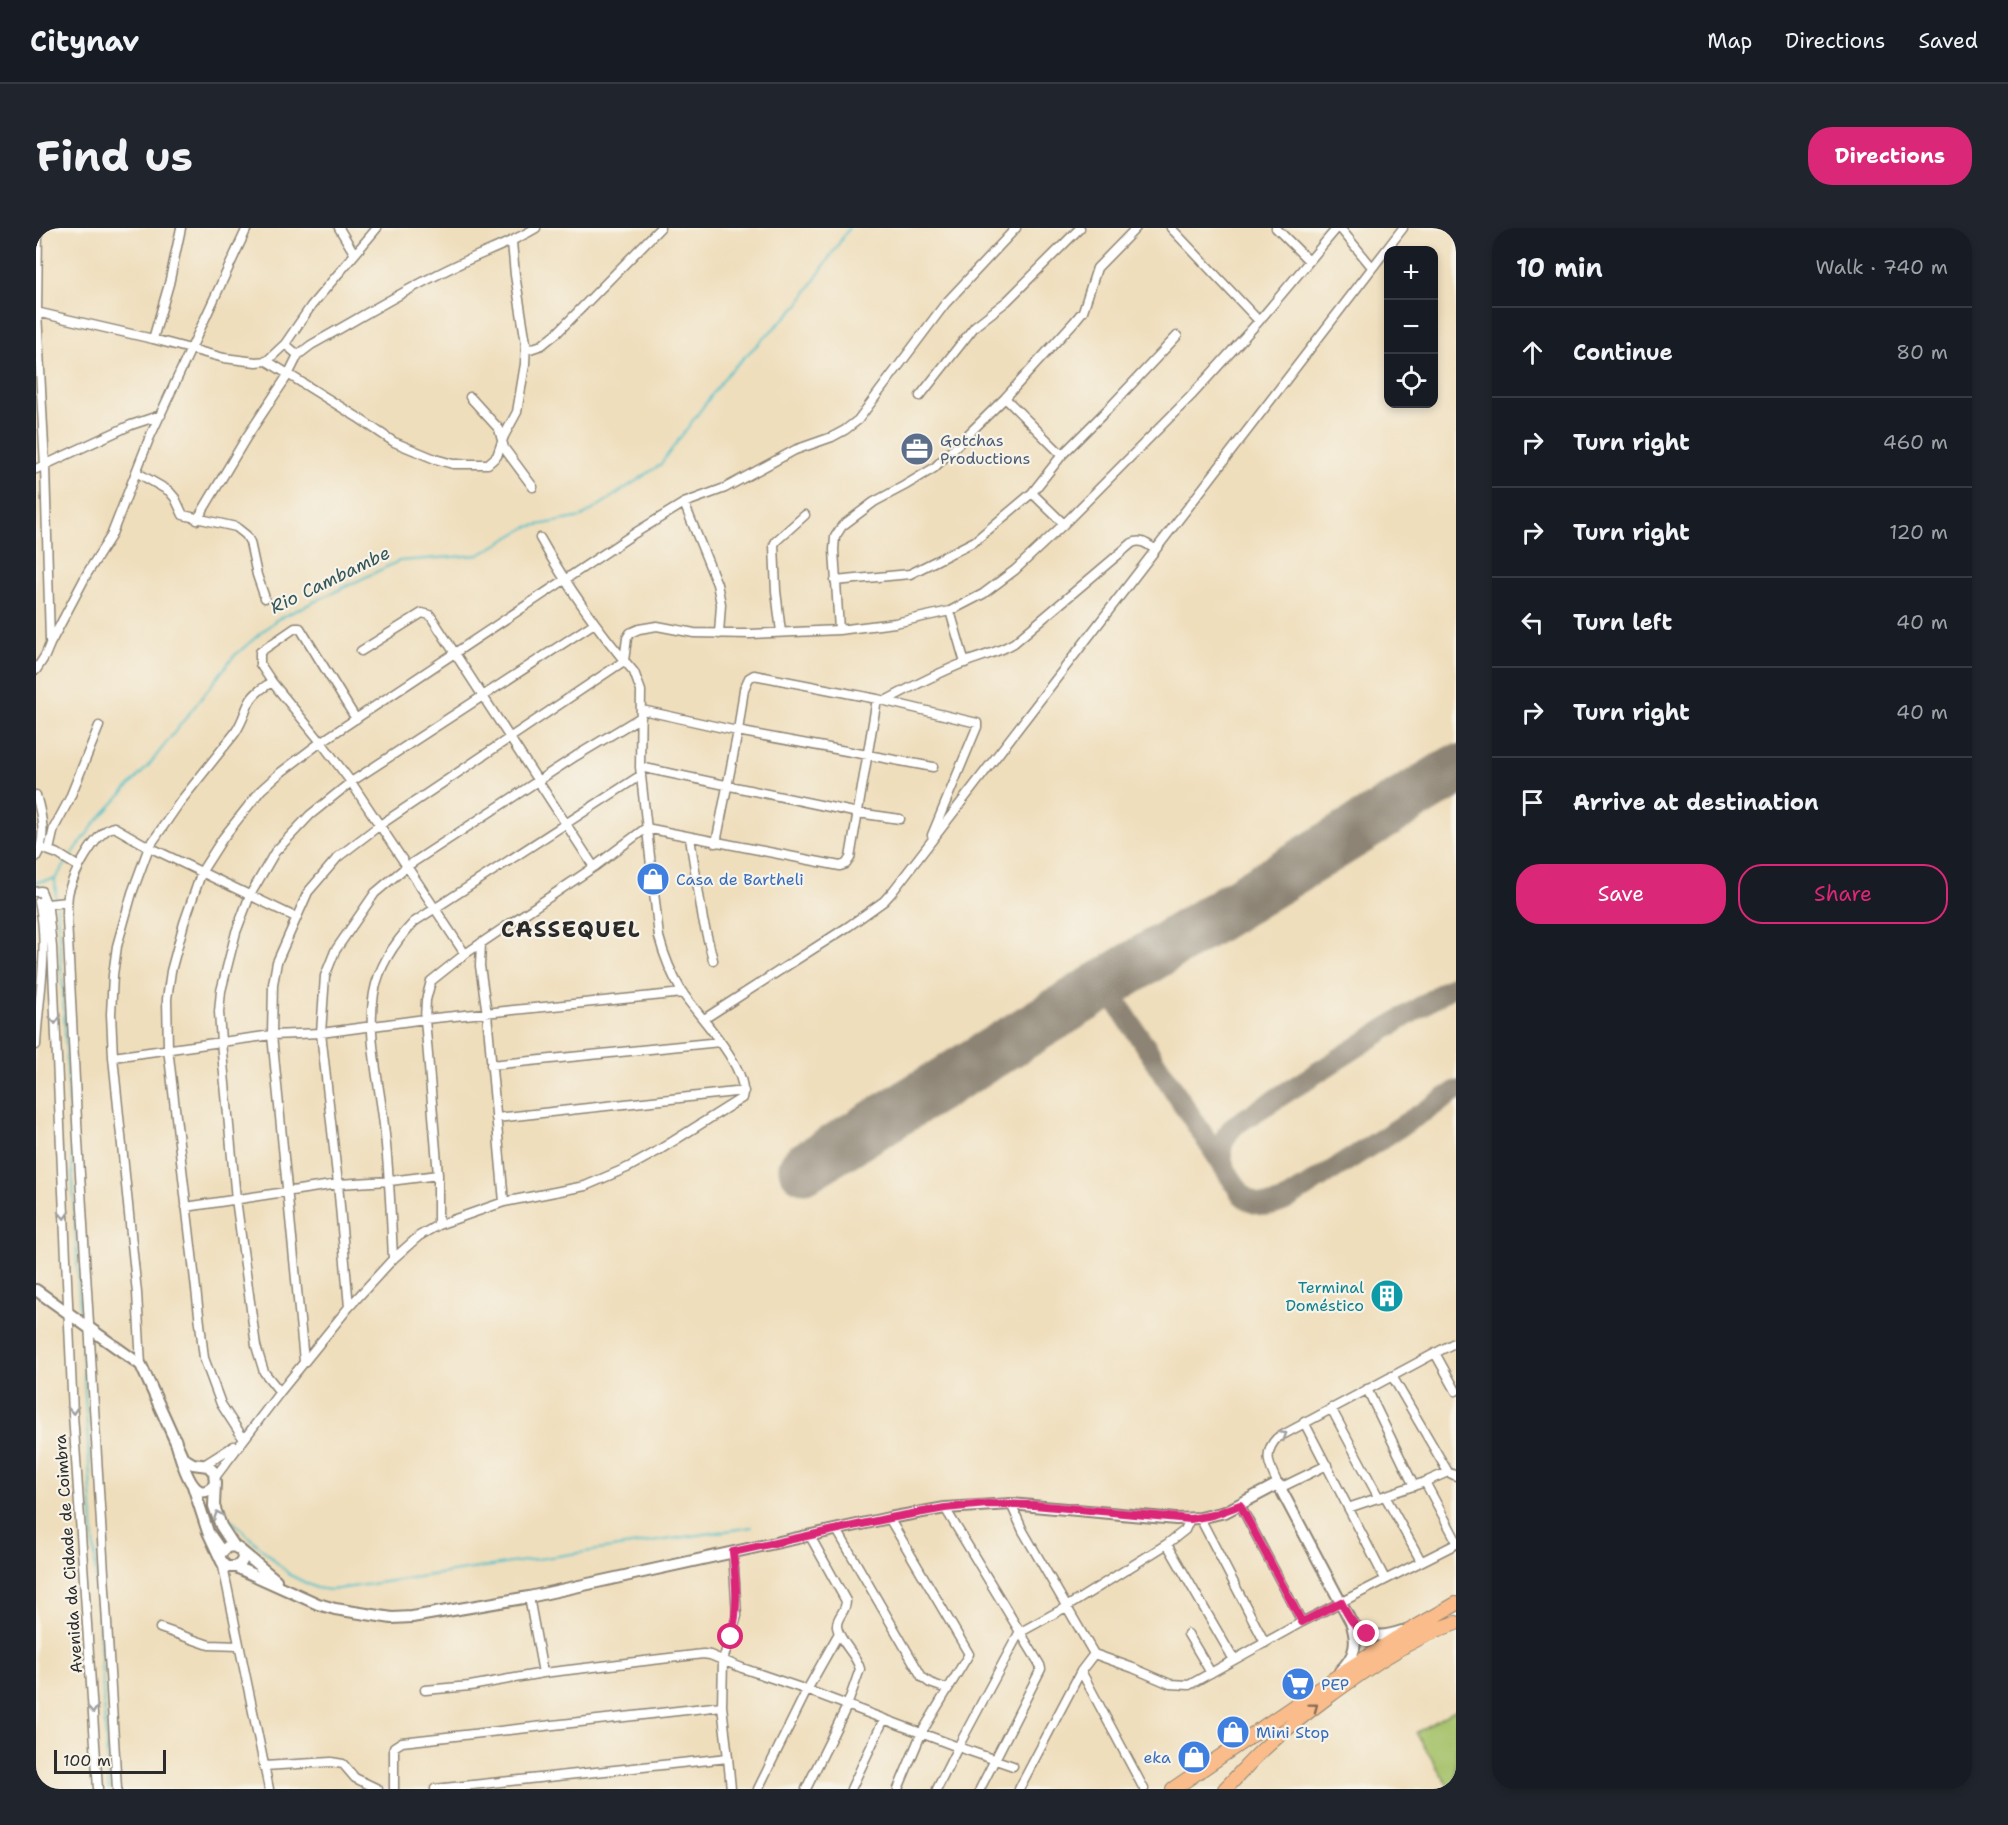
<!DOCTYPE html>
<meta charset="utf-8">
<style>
:root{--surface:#171b24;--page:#20242c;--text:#f1f3f6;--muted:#9ea1a6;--line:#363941;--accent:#db2777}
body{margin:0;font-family:"Shantell Sans",sans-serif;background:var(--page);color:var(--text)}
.controls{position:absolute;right:18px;top:18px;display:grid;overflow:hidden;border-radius:12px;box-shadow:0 3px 9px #0003}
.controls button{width:54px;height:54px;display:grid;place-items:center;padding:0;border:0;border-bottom:2px solid var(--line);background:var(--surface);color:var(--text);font:30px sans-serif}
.scale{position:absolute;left:18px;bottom:15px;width:112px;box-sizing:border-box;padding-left:6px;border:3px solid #2b2b2b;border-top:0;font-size:16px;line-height:21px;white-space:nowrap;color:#2b2b2b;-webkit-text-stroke:4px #f7f3e8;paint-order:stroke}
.stop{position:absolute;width:18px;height:18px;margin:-14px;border:4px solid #db2777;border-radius:50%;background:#fff}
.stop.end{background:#db2777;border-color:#fff;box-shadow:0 2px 6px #0008}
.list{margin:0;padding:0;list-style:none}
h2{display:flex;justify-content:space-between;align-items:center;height:78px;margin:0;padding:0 24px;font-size:26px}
h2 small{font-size:20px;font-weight:400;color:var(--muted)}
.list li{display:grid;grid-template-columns:39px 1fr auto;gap:18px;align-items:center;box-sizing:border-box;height:90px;padding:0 24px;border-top:2px solid var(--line)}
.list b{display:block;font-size:22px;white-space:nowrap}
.list em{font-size:20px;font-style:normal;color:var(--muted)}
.actions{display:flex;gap:12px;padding:18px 24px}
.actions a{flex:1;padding:14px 0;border:2px solid var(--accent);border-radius:24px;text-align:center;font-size:21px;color:var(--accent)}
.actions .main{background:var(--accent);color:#fff}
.icon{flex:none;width:33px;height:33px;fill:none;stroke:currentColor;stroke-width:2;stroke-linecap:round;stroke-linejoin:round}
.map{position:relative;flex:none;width:1420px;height:1561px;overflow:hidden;border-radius:24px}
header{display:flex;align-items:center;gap:36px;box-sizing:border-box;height:84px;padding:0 30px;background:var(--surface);border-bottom:2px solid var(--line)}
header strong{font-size:28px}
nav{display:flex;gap:33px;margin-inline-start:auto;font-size:21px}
.intro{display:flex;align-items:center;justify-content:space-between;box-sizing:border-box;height:144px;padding:0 36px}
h1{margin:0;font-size:42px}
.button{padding:15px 27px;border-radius:24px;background:var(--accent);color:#fff;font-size:21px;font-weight:700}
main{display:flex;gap:36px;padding:0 36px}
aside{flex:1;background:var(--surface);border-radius:24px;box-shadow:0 3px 9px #0003}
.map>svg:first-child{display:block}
</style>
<header>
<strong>Citynav</strong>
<nav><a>Map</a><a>Directions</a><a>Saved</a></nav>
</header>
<div class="intro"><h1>Find us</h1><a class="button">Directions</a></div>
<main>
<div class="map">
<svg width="1420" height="1561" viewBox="0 0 1420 1561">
<rect width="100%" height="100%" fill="#f7f3e8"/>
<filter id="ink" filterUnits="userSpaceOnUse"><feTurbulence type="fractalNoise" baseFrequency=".0167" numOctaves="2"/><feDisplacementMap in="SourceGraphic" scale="12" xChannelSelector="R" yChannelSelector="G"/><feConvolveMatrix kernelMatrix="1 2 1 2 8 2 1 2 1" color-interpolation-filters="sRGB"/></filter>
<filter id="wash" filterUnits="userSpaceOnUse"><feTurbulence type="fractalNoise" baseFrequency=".008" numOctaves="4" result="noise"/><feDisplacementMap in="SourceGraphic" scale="24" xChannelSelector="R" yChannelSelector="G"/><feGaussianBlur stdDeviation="1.35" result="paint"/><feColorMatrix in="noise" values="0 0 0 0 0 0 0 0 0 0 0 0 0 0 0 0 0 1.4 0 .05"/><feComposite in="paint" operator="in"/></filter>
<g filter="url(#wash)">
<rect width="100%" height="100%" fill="#efdebc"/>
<path fill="#a4c169" stroke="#68764a" stroke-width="1.5" d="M1420 1481V1561H1414L1380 1505Z"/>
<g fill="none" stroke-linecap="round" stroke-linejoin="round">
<path stroke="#51bfc8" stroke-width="2" d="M34 629 60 594 113 537 198 428 240 392 363 333 443 327 491 299 546 289 624 237 692 145 762 77 813 0
M19 651 31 634
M19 651 20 672
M0 654 19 651
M21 678 27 763 44 1088
M45 1100 73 1561
M192 1289 254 1347 280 1360 295 1362 716 1299"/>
<path stroke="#8d8474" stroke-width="21" d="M1069 756 1206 967C1219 979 1234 980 1250 972L1420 863
M1188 938C1182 922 1187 909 1199 897L1420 756"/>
<path stroke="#8d8474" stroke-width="51" d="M768 940 1420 542"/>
</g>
</g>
<g filter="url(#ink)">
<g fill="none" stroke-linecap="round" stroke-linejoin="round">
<g stroke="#8d8474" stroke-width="11">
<path id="minor" d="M2 0 1 84 9 238 14 413
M303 0 318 25
M1135 0 1223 93
M1240 0 1273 33
M1304 0 1336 39
M0 84 117 111 188 130 220 134 231 133 249 116 262 127 275 117C324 90 371 60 421 37 448 24 473 16 500 0
M117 111 133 56 145 0
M249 116 275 78 341 0
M491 122 506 117 522 104 624 0
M231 133 321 189 358 214 399 231 417 236H452L461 228 468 208 481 184 489 136 490 115 479 47 476 14
M884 168 939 98 971 73 1044 0
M434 169 463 201 468 220 497 259
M969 170 1026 227
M0 241 95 197 125 187
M100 244 133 263 139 270 147 287 200 299 210 307 214 314 221 347 229 370
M996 265 1028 296
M648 275 681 356 685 376 683 406
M161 292 210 210 252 147 262 127
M799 353 874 346 939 313 996 265 1026 227 1076 177 1141 108
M914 383 929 435
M803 402 798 322 799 309 806 298 838 274 868 258 898 240 969 170 1038 94 1047 83 1061 40 1100 0
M745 404 740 363 738 317 740 313 769 287
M325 423 386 385 394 387 558 639
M0 442 9 428 14 416 52 344 75 308 113 211 211 0
M849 473C875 459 902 445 930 434 946 428 963 424 978 415L1096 315C1106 311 1110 316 1119 321
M606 482 701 503 897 539
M320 491 264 400H259L224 424V436L236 454 285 514 315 554 429 726
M604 539 822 585 864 591
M0 567C6 588 11 610 0 629
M654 610 667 692 677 732
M680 615 702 503 708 461 713 450 718 447 841 471 941 495V499L896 607
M8 621 22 626 43 639
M13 622 18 600 33 572 63 498
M0 664 5 663 12 681 16 719 37 1186 62 1561
M11 676 31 674
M445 715 444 738 451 786 468 974
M668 791 813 698 848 673 857 663 1367 0
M0 817C2 770 14 720 3 674
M77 829 236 807 285 805 389 791 647 765
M455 837 684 814
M460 890 708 863
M150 979 302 956 354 953 402 947
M402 997V947L389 791 390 772 395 753 429 726 558 639 610 600 804 638 810 636 814 630 841 471
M357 1031C355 983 353 936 347 889 342 849 331 805 338 765 343 737 359 714 378 694L605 547
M313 1079 302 956 285 805 289 748 299 723 339 665 370 639 540 528 605 489
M1399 1125 1420 1163
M268 1133 236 807 237 756 241 734 272 664 302 629 344 597 588 433 591 410 594 405 603 401 621 398 658 405 715 406 803 402 859 395 914 383 947 366 979 342 1028 296 1155 168 1223 93 1301 0
M105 1137 101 1065 77 829 75 786 77 747 81 718 96 665 113 619 144 574 199 505C215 481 205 472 236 454
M1356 1148 1412 1244
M1331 1161 1378 1258
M244 1164 228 1144 220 1118 200 971 185 814 183 784 185 763 200 704 214 667 239 624 274 587 315 554 557 396
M1295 1180 1343 1270
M1268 1194 1349 1351
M207 1210 185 1176 168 1130 132 820 131 771 135 743 148 695 166 643 187 610 225 562 244 545 285 514 599 305 648 275 689 260 759 222 796 209 809 202 822 192 909 76 980 0
M168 1237 198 1218
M180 1248 244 1164 313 1079 357 1031 383 1008 402 997 468 974 549 958 593 939 620 924 706 870C715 841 662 788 646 764 636 747 628 728 623 709L604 539 605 463 598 444C560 400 532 360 504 310
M1389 1254 1420 1312
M1242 1256C1234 1240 1226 1225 1241 1210L1420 1114
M1244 1260 1291 1237
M1349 1268 1385 1333
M975 1276 987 1303 1058 1426 1097 1440 1134 1456 1153 1457 1266 1394 1420 1316
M1204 1277 1266 1394
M909 1280 1004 1437 1005 1441 944 1561
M1312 1280 1389 1254 1412 1244 1420 1248
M853 1290 933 1426 886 1504 862 1561
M1164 1290 1229 1415
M801 1302 886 1449 894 1455 911 1461
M1131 1316 1198 1432
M186 1334 233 1561
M493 1369 507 1445
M124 1400 173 1417 203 1418
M1152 1406 1175 1445
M1045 1443 1108 1561
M389 1462 434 1458 507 1445 667 1426 674 1427 706 1440 771 1462 922 1519 983 1405 1032 1378 1131 1316 1149 1302 1154 1291
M692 1530 695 1561
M228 1538 295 1534 307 1536 319 1550 342 1561
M81 1561 42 913 31 691C31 683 31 675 32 667 35 650 60 602 78 599L113 619 259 689
M358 1561V1519L366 1514 686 1478 687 1432 701 1388 697 1324
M399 1561 692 1530 686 1478
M722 1561 771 1462 803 1405
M770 1561 811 1478 824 1441C820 1425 804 1415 801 1399 800 1388 810 1385 810 1373L774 1308
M815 1561 848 1491
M901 1561 922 1519 977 1538
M983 1561 1045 1443 1058 1426"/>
</g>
<g stroke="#8d8474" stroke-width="14">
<path id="tertiary" d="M0 1062 105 1137 147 1230 157 1236 172 1238 178 1244 179 1256C156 1284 144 1225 139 1211
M179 1255 178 1278 185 1298 198 1318
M157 1258 172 1304
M204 1322C209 1329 207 1335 200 1339H191L186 1334 172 1304 186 1324 191 1319 198 1318 204 1322 240 1352
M200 1339 282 1376 299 1381 356 1390 376 1389 493 1369 853 1290 909 1280 975 1276 1140 1291 1164 1290 1189 1284 1242 1256 1315 1394C1322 1414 1320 1428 1304 1443
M1315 1394C1331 1410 1346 1410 1366 1403"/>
</g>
<g stroke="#8d8474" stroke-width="16">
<path id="primary" d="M1137 1561 1305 1446 1361 1410 1420 1376
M1189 1561C1203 1547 1216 1531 1231 1518 1249 1501 1269 1486 1289 1471 1330 1441 1371 1411 1420 1395"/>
</g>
<use href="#minor" stroke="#fff" stroke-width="8"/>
<use href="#tertiary" stroke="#fff" stroke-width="10"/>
<use href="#primary" stroke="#f9bc8a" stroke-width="14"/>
</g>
<defs><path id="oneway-chevron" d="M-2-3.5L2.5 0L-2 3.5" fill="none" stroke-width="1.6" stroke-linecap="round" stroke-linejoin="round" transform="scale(1.5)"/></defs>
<g stroke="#a0a0a0">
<use href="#oneway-chevron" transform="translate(19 792) rotate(87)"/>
<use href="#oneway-chevron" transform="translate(28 987) rotate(88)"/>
<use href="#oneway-chevron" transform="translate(37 1182) rotate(87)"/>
<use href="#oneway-chevron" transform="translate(1247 1207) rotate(-32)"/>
<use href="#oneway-chevron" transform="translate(182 1287) rotate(-110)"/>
<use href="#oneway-chevron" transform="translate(57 1481) rotate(86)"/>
</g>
<use stroke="#886c56" href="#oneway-chevron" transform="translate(1278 1479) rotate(-37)"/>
</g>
<g fill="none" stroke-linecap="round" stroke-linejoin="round" filter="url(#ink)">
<path stroke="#db2777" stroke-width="8" d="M695 1409C703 1380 700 1354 697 1324L854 1290 909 1280 951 1276 998 1277 1154 1291 1177 1287 1204 1277 1266 1394 1305 1374C1312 1388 1317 1398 1331 1406"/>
</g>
<defs>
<g id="office-disc" transform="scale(1.725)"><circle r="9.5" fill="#5c6f8a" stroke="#f7f3e8"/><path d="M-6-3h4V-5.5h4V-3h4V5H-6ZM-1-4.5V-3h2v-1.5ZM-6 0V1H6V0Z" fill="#fff"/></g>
<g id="shop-disc" transform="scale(1.725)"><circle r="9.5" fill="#3f7fe0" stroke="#f7f3e8"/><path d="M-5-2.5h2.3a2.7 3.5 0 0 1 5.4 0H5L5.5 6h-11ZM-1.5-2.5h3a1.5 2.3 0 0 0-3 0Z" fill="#fff"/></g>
<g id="building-disc" transform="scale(1.725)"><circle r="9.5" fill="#0f9aa8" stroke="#f7f3e8"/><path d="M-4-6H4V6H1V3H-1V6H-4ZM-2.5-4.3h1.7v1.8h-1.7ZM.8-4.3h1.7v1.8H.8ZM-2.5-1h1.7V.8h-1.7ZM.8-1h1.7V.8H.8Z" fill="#fff"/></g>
<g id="supermarket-disc" transform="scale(1.725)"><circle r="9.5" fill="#3f7fe0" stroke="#f7f3e8"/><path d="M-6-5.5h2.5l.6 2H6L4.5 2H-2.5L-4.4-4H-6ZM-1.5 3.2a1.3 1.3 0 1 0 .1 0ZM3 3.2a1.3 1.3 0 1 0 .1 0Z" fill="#fff"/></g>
</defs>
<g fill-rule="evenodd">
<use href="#office-disc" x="881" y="221"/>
<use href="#shop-disc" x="617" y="651"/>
<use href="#building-disc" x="1351" y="1068"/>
<use href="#supermarket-disc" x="1262" y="1456"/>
<use href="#shop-disc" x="1197" y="1504"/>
<use href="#shop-disc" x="1158" y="1529"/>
</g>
<g text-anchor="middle" stroke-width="4.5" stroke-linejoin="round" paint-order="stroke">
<g font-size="16" fill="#4e5e75" stroke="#f7f3e8" text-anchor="start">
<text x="904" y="218">Gotchas<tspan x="904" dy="18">Productions</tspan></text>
</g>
<g font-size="16" fill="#366cbe" stroke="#f7f3e8" text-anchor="start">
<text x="640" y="657">Casa de Bartheli</text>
<text x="1285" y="1462">PEP</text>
<text x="1220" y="1510">Mini Stop</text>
<text x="1135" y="1535" text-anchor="end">eka</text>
</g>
<g font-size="16" fill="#0d838f" stroke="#f7f3e8" text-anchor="end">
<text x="1328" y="1065">Terminal<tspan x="1328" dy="18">Doméstico</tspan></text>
</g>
<g font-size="16" fill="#2b2b2b" stroke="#f7f3e8">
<text transform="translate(32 1326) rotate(-94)" y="6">Avenida da Cidade de Coimbra</text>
</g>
<g font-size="18" font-style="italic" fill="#36575a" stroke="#f7f3e8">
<text transform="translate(294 352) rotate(-26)" y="6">Rio Cambambe</text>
</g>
<g font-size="22" font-weight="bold" letter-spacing="1.5" fill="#2b2b2b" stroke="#f7f3e8">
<text x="535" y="709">CASSEQUEL</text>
</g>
</g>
</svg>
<div class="controls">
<button>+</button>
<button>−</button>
<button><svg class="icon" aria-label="locate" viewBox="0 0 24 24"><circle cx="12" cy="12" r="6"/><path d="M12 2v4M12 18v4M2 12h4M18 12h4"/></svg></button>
</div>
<div class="scale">100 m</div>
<div class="stop" style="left:695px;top:1409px"></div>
<div class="stop end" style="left:1331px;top:1406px"></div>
</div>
<aside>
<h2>10 min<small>Walk · 740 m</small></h2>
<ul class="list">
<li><svg class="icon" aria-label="ahead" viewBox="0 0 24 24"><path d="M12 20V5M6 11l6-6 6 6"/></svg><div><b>Continue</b></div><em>80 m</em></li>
<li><svg class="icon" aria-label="right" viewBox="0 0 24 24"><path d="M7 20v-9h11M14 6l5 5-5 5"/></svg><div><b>Turn right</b></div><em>460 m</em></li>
<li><svg class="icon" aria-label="right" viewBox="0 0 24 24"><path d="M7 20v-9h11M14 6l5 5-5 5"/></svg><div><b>Turn right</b></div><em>120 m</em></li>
<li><svg class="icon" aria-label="left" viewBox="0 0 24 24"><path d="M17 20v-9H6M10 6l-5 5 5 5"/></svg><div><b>Turn left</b></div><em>40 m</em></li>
<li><svg class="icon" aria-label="right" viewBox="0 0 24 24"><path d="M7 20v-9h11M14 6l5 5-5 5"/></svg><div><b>Turn right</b></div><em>40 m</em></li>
<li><svg class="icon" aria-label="arrive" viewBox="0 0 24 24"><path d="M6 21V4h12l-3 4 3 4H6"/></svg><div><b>Arrive at destination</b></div></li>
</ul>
<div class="actions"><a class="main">Save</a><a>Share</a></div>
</aside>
</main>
